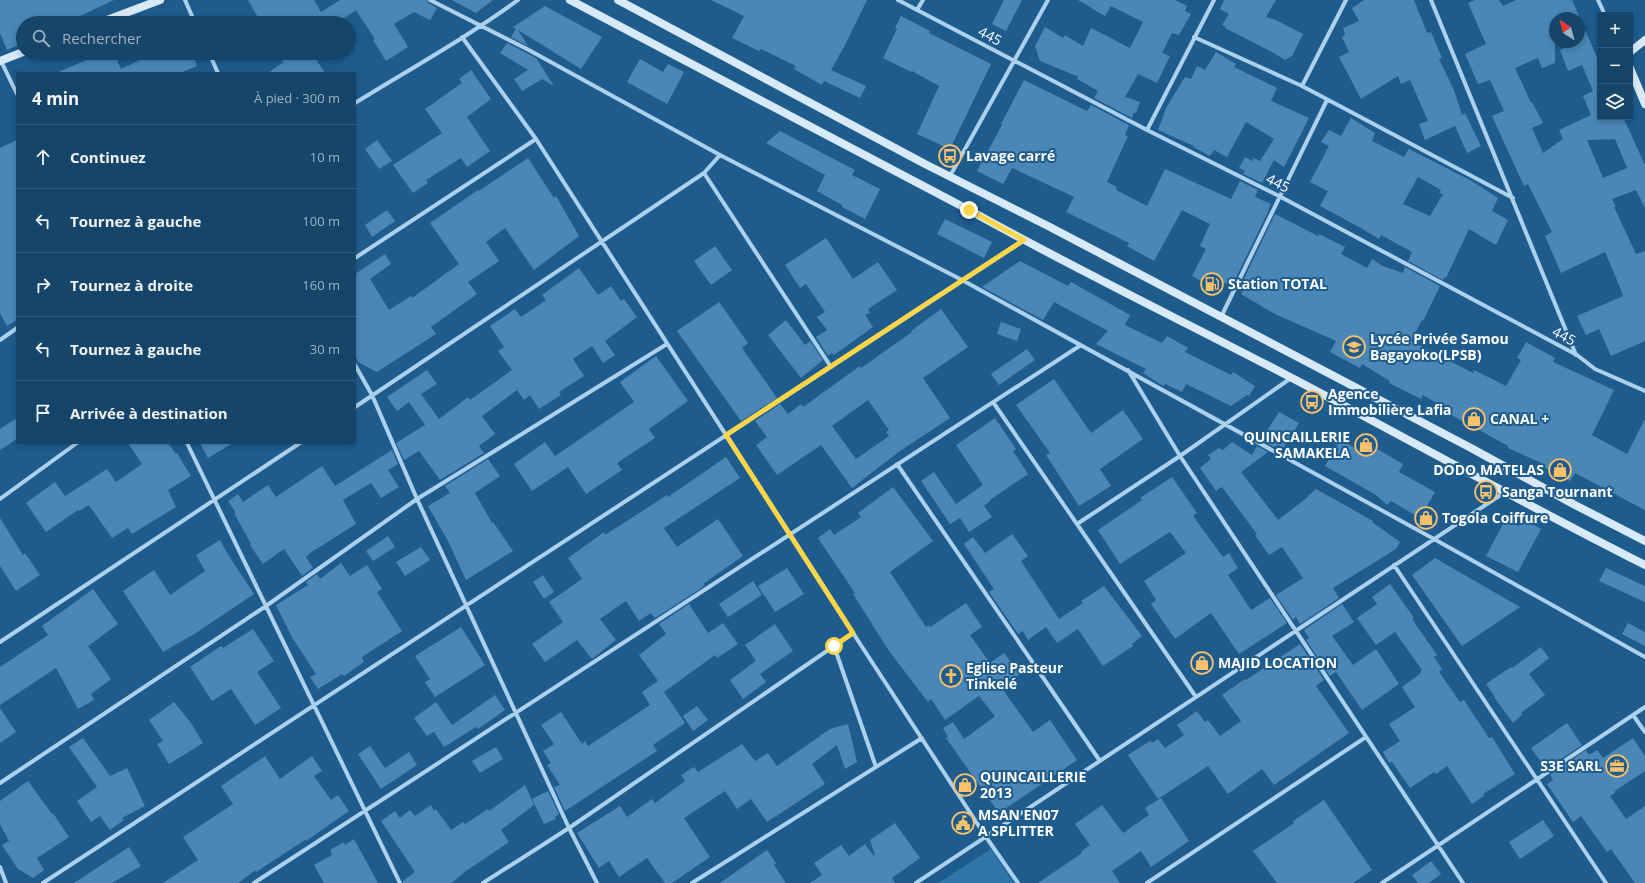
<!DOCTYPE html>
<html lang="fr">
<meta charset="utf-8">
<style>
:root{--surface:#16456a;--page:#1f4c70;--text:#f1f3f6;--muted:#9eb1c1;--line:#355d7e}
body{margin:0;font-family:"Open Sans",sans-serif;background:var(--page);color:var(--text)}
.controls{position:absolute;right:12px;top:12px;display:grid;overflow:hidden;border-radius:0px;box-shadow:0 2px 6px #0003}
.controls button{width:36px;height:36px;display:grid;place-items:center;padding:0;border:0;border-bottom:1px solid var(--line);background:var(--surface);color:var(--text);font:20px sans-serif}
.compass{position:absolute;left:1549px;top:12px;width:36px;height:36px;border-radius:50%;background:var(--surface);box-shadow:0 2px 6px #0003;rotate:324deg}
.stop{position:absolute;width:12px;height:12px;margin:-9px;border:3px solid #ffd54a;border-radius:50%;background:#fff}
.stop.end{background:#ffd54a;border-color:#fff;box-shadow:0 1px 4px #0008}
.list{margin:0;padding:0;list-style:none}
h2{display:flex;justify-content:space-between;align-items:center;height:52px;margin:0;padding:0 16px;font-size:17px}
h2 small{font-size:13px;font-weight:400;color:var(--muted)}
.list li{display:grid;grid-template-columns:26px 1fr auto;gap:12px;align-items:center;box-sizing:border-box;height:64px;padding:0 16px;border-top:1px solid var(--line)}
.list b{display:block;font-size:15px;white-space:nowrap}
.list em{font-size:13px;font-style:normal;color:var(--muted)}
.icon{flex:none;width:22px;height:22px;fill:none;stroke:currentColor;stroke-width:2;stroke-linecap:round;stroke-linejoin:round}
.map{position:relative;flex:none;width:1645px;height:883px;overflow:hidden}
.search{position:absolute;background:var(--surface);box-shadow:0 2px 6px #0003;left:16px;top:16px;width:340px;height:44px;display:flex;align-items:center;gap:10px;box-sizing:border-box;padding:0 14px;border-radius:22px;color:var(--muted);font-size:15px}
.panel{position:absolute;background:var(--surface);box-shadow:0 2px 6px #0003;left:16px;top:72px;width:340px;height:372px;border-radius:0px}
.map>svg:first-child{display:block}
</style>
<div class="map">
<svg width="1645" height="883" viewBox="0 0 1645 883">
<rect width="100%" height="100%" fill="#1e5c8e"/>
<path fill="#2e75a9" d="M991 849 1014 883H938Z"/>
<path fill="#4a87b7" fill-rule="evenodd" d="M0 0H114L65 23H23V43L7 50 0 33Z
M248 0H314L321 12 340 0H427L428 3 437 8 430 20 414 12 394 24 408 47 386 61 373 40 375 39 356 10 337 23H261Z
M452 0H493L476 13Z
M711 0H867L845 45 831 70 866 86 860 98 824 81 822 85 794 69 796 66 761 49 759 51 732 38 744 16Z
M1004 0H1022L1006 31 992 24Z
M1078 0H1175L1187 6 1185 11 1191 14 1179 35 1172 33 1162 53 1170 56 1157 83 1138 74 1125 97 1140 102 1136 113 1134 112 1132 118 1094 98 1098 91 1077 79 1079 77 1040 61 1035 46 1045 27 1063 38 1065 35 1083 46 1091 28 1130 48 1143 22 1111 6 1105 16Z
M1224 0H1276L1266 17 1276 20 1303 34 1292 56 1285 60 1272 52 1225 28 1226 27 1222 25 1229 14 1220 9Z
M1364 0H1414L1427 33 1431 32 1442 58 1439 59 1454 90 1462 115 1465 113 1481 146 1467 153 1455 126 1425 140 1419 124 1428 121 1410 80 1401 84 1398 76 1361 99 1339 57 1349 52 1342 37 1345 35 1343 28 1359 21 1352 8Z
M1475 0H1499L1503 6 1516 0H1572L1600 64V117H1623L1645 165V208L1636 190 1612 199 1616 207H1614L1636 254 1645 251V341L1611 356 1599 329 1586 335 1577 316 1623 296 1619 285 1605 252 1561 273 1545 236 1552 232 1528 184 1524 186 1492 116 1504 111 1490 80 1478 84 1465 54 1486 44 1468 3ZM1555 18H1579V42L1560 50 1568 71 1582 65 1593 91 1583 96 1591 115 1559 130 1563 139 1543 153 1532 128 1543 123 1532 102 1531 103 1515 68 1538 58 1542 68 1555 63ZM1615 139 1627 168 1603 178 1587 140Z
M545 6 602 37 581 69 518 30 528 46 511 37 516 29 513 27Z
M901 16 930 31 929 33 991 64 950 149 917 134 939 86 912 71 911 72 883 58 897 29 895 28Z
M507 43 536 58 554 86 542 79 522 91 514 79 528 70 500 53Z
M1216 52 1236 64 1234 67 1277 88 1271 101 1309 118 1284 167 1274 160 1262 183 1243 174 1245 171 1239 168 1245 157 1252 161 1254 158 1260 161 1274 139 1246 122 1227 157 1214 150 1210 156 1193 147 1194 146 1158 130 1167 106 1185 77 1191 79 1197 66 1205 70Z
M103 53H114L121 69 155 53H192L197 66 180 73H56Z
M278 53H312L325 73H268L283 62Z
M640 59 663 72 668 64 684 72 667 104 627 82Z
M471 70 491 99 467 117 490 151 467 167 461 158 426 180 428 183 413 193 393 165 442 133 425 109 462 83 459 79Z
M1024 80 1087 111 1091 105 1129 125 1125 135 1128 136 1107 182 1117 187 1116 190 1147 206 1165 169 1231 199 1240 181 1258 190 1255 197 1271 204 1268 210H1269L1232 286 1210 277 1207 284 1192 276 1206 249 1200 246 1210 224 1182 210 1154 261 1127 246 1129 243 1127 242 1066 212 1074 197 1012 168 1003 184 977 171 1002 125 1001 124Z
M1351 118 1375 133 1372 141 1404 157 1409 149 1470 180 1498 198 1492 211 1508 220 1496 245 1469 229 1446 278 1444 277 1443 280 1408 261 1412 252 1381 235 1379 239 1361 228 1320 206 1328 191 1310 182 1329 146 1321 142 1329 130 1341 136ZM1418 177 1441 190 1439 193 1443 194 1430 216 1403 204Z
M780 131 855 170 852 175 880 189 865 219 842 207V205L817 191 825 175 766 143Z
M17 140V320L7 326 0 313V148Z
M377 140 392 161 379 169 365 149Z
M528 158 554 198 556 196 579 236 534 270 505 228 486 242 499 261 468 282 477 294 431 327 436 334 377 372 358 362 355 354V274L385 254 391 264 370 279 389 310 411 296 412 298 459 264 430 223 478 190 479 191Z
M387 210 395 221 372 237 365 225Z
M1275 214 1318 236 1319 234 1345 247 1341 254 1367 268 1372 259 1383 266 1403 273 1405 267 1440 286 1423 321 1422 320 1411 341 1473 373 1474 370 1506 386 1521 360 1517 358 1526 342 1555 358 1553 362 1614 390 1592 435 1627 454 1645 419V510L1575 473 1570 481 1540 465 1541 463 1508 448V446L1481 431 1451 415 1452 412 1423 395 1421 399 1389 383 1390 381 1362 364 1360 368 1330 352 1336 341 1275 314 1241 294 1243 291 1239 289Z
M945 219 992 242 984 258 937 234Z
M826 238 853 279 878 262 897 290 868 309 870 313 865 315 873 327 834 355 832 353 828 356 816 337 827 330 817 317 825 312 806 284 800 288 785 265Z
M715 246 732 270 711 285 694 261Z
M1020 261 1068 286 1071 282 1130 315 1125 325 1162 343 1167 336 1188 348 1185 352 1231 375 1233 372 1255 386 1249 396 1247 395 1231 406 1186 384 1182 392 1165 384 1163 386 1143 373 1146 369 1096 344 1108 331 1054 302 1043 320 982 287Z
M579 268 598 295 611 286 621 301 624 299 637 317 605 341 615 355 603 363 592 346 573 359 584 376 559 392 561 395 539 409 530 395 524 400 517 390 482 416 495 434 479 446 484 453 440 480 419 451 404 460 396 443 425 425 409 402 397 411 387 397 427 370 437 384 421 394 439 419 468 397 470 400 512 370 498 351 504 347 490 326 515 309 521 317 546 300 542 295Z
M719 302 748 343 742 348 777 398 741 421 677 331Z
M941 309 968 347 923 378 950 418 900 451 852 488 821 445 777 475 756 445 767 437 755 421 780 404 788 414 801 404 803 407 860 366 861 368 912 332 911 331ZM868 400 889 430 886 432 889 436 856 459 832 426Z
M786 320 805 345 810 341 823 360 801 378 768 335Z
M1001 322 1021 329 1017 341 997 334Z
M1027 349 1035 360 999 385 991 374Z
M656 356 688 401 649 429 655 438 617 463 622 470 586 494 568 467 532 491 514 464 545 442 555 456 634 402 620 382Z
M1054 379 1091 433 1123 410 1143 439 1100 469 1111 486 1079 506 1046 455 1050 453 1016 405Z
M1279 412 1299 423 1283 449 1278 445 1274 447 1261 440Z
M17 418V439L0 450V429Z
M995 418 1016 449 1013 451 1028 474 990 500V501L984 506 992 517 969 532 960 518 950 524 921 481 934 472 956 504 983 485 956 445Z
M1360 439 1403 464 1399 472 1435 492 1420 518 1391 501 1387 505 1376 495 1325 466 1338 443 1340 444 1341 440 1355 448Z
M1232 442 1252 455 1257 446 1268 452 1241 472 1278 520 1308 497V496L1316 489 1373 521 1372 522 1400 542 1396 549 1333 588 1339 598 1300 624 1296 617 1293 620 1276 595 1303 578 1282 547 1269 555 1255 535 1257 534 1222 487 1216 491 1200 468 1211 459 1208 455 1219 448 1223 450Z
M128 443H168L176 454 177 453 191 476 168 490 176 507 132 534 128 528 112 538 89 505 79 511 78 510 46 532 26 503 55 482 65 496 107 469 116 482 142 464Z
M200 443H233L208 458Z
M392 450 398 464 388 470 399 487 381 498 371 483 343 500 356 524 310 553 306 557 313 568 302 576 284 549 263 564 250 545 251 544 234 513H236L228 501 238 494 243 502 268 485 276 497 322 466 335 486Z
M726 457 740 478 664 528 677 547 718 519 743 556 703 584 705 585 700 589 655 618 651 613 639 621 626 601 600 619 616 640 592 659 577 640 545 662 532 644 563 622 549 602 582 579 568 558 604 532 605 535 667 495 668 497Z
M488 459 500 476 475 493 492 523 493 522 513 551 466 580 448 541 428 506 450 493 445 486Z
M1172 477 1197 513 1193 516 1223 557 1229 553 1238 568 1228 575 1251 610 1270 598 1287 623 1239 654 1211 613 1175 639 1151 604 1156 600 1144 581 1186 553 1170 532 1120 564 1098 530 1142 500 1140 498Z
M893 487 933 541 890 572 926 627 929 625 930 627 966 603 982 627 970 635 990 663 1004 653 1020 674 1001 687 1033 732 1050 720 1077 760 999 813 946 738 948 737 943 728 953 722 964 739 994 717V715L979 696 945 720 931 699 928 702 889 651 853 594 855 593 818 538 830 529 834 535 861 517 858 513Z
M0 518 23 555 25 553 40 575 16 591 0 566Z
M1523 519 1541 529 1518 572 1486 556 1505 520 1519 526Z
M1012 534 1028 556 1021 561 1059 619 1083 603 1081 601 1104 586 1142 636 1132 644 1133 646 1103 666 1078 629 1057 643 1046 627 1028 640 1023 631 1018 634 989 592 994 589 964 544 973 537 985 553Z
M388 536 395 547 373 561 366 551Z
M220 540 227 553 254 594 196 633 163 652 123 591 154 570 170 595 205 571 196 555Z
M421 547 430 560 405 576 396 562Z
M1435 558 1520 607 1462 646 1412 575Z
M341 563 350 576 367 565 382 589 377 592 402 631 362 657 364 662 344 676 342 674 318 689 310 677 316 674 293 639 276 605 308 585 306 582 317 574 320 579Z
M787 568 804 594 775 612 758 586Z
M1606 568 1645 586V602L1599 581Z
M543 575 554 592 544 599 533 582Z
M753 581 762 595 728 617 719 604Z
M1390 584 1414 618 1412 619 1437 655 1434 657 1442 669 1439 672 1460 702 1464 700 1489 738 1492 737 1515 774 1483 794 1484 796 1472 804 1447 766 1436 774 1434 772 1410 788 1392 762 1389 763 1383 752 1400 741 1389 724 1415 707 1402 687 1421 673 1420 672 1422 670 1395 632 1376 645 1357 618 1377 604 1372 597Z
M93 589 118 624 88 646 111 679 91 694 94 700 78 709 56 668 0 705V667L48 635 42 626Z
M689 604 708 633 723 623 738 644 717 658 715 655 664 692 685 723 653 745 657 751 565 811 554 787 560 785 547 765 551 763 543 751 554 744 541 725 561 712 582 744 585 741 588 746 650 705 642 692 658 681 639 655 666 634 659 624Z
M1342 604 1354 622 1332 636 1353 665 1376 649 1399 684 1362 710 1336 672 1330 676 1306 640 1309 638 1304 630Z
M1628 623 1645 632V646L1622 634Z
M775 624 793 651 760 674 766 682 743 699 730 680 756 661 745 645Z
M461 627 485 665 435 697 425 682 430 679 415 656Z
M253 629 274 661 257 672 281 708 255 725 231 689 212 701 190 667 221 646 223 648Z
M1300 644 1324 680 1316 686 1349 733 1274 785 1262 769 1228 794 1208 766 1158 799 1128 755 1150 741 1152 743 1158 739 1165 748 1184 735 1177 725 1197 711 1205 722 1208 720 1220 736 1241 721 1222 695 1245 679 1246 680Z
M1541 647 1549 658 1529 674 1545 695 1521 713 1522 715 1513 723 1494 697H1495L1486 684 1511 667 1512 668Z
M495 695 505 710 478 729 476 727 444 747 434 732 427 736 414 718 436 702 452 725Z
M174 702 191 723 203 743 169 764 157 744 163 741 149 720Z
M697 706 708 720 693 731 683 716Z
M0 708 16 732 0 743Z
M1567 723 1582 745 1546 769 1531 748Z
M848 724 857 762 845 769 837 745 812 764 825 784 767 822 751 799 737 809 725 791 684 818 710 857 672 883H665L647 858 619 877 609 861 599 868 577 833 620 806 627 817 652 799 655 803 685 781 681 775 694 767 698 772 742 744 755 761 768 753 777 766 830 729Z
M83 738 110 776 127 768 145 806 122 818 124 820 110 830 100 816 91 822 77 801 97 787 69 747Z
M1633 738 1645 756V771L1615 791V793L1610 796 1626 819 1645 806V883H1635L1611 849 1607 852 1581 816 1573 822 1547 784 1553 780 1550 775 1586 750 1589 755 1597 750 1603 758Z
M370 746 385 768 409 752 417 765 381 789 358 754Z
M496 747 503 759 480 773 472 761Z
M265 756 280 779 312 756 322 771 314 776 331 800 338 795 349 811 306 841 305 840 256 872V870L238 883H163L198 860 183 837 233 804 221 786Z
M28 781 52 814 53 813 69 837 37 858 44 870 33 878 18 869 2 845 9 841 0 824V801Z
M525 785 534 805 501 830 509 842 466 871 451 883H403V881L415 872 381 821 395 811 400 818 410 810 415 816 431 805 434 811 436 809 451 830 463 822 465 824 488 809 489 811Z
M548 791 559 814 555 817 556 819 544 824 532 799Z
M1161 798 1189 841 1151 867 1141 851 1112 871 1120 883H1038L1082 853 1081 852 1090 845 1075 824 1102 805 1123 833 1149 815 1145 808Z
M1324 800 1372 870 1353 883H1277L1253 851 1294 823 1293 821Z
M1543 820 1554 836 1520 859 1509 842Z
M895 823 920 858 892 878 895 883H810L822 875 814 863 841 845 849 856 865 844 874 856 875 855 870 840Z
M354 839 378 883H324L314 865 332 855 330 850 344 842 345 845Z
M129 847 141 866 112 883H74Z
M767 850 776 863 774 865 786 883H720Z
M1431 861 1441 874 1429 883H1418L1412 875Z"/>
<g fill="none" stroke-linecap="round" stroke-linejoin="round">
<path stroke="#acd1ed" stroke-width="4" d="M185 0 195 23
M430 0 527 49 720 155 962 280 1434 539 1645 657
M898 0 1147 130 1279 196 1577 355 1595 369 1645 391
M1431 0 1576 355
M1598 0 1605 15
M917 10 923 0
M462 37 536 139 853 633 986 837 1018 883
M1194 37 1302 86 1513 198
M209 53 218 73
M1 61 17 94
M1302 86 1346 0
M355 103C410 69 466 38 518 0
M1147 130 1214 0
M704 173 831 367
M950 176 1048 0
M355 258 536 139
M1221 317 1327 100
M0 340 17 328
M355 365 372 395 417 499 569 828 597 883
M1128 370 1180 456 1463 883
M993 402 1196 697
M355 407 704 173 720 155
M187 443 400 883
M897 464 1100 761
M0 499 77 443
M1077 524 1180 456 1291 378
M1394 565 1606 883
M0 642 300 443
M834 646 876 767
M1633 715 1645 732
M0 783 266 606 417 499 667 344
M0 867 6 883
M43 883 1024 240
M254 883 1081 345
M483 883 569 828 853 633
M692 883 922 738
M916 883 1505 492
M1147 883 1366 737
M1382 883 1645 707"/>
<path stroke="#d8eaf9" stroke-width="8" d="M570 0 969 210C1075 269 1185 322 1292 378 1410 440 1526 505 1645 565
M618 0 925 164 1048 226 1471 448 1575 505 1645 541
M99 23 160 0
M1630 52 1645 40
M0 61 23 52
M1630 68 1645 104"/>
</g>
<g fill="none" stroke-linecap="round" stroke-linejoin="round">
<path stroke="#ffd54a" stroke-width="5" d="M834 646 853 633 726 435 1024 240 969 210"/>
</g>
<defs>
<g id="bus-ring" transform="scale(1.15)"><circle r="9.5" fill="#1e5c8e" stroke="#fcc16b" stroke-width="1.5"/><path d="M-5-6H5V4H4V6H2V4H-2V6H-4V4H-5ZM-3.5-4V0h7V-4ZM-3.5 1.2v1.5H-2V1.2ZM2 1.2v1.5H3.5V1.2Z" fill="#fcc16b"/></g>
<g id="fuel-ring" transform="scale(1.15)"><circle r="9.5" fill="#1e5c8e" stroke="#fcc16b" stroke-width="1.5"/><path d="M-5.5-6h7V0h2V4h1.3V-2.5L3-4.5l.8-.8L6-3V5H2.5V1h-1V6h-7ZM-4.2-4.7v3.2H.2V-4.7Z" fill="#fcc16b"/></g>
<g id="school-ring" transform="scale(1.15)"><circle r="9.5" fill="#1e5c8e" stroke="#fcc16b" stroke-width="1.5"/><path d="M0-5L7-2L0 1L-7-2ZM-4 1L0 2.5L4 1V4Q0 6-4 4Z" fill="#fcc16b"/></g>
<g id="shop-ring" transform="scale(1.15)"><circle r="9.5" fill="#1e5c8e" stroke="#fcc16b" stroke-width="1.5"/><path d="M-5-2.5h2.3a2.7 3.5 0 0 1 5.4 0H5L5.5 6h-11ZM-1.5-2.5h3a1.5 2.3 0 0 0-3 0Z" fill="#fcc16b"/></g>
<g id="church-ring" transform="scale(1.15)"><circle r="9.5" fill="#1e5c8e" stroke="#fcc16b" stroke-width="1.5"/><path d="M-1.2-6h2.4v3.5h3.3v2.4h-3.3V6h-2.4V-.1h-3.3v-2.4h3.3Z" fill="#fcc16b"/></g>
<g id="office-ring" transform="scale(1.15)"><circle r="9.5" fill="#1e5c8e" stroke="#fcc16b" stroke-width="1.5"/><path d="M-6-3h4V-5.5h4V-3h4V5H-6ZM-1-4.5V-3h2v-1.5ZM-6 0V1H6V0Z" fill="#fcc16b"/></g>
<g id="civic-ring" transform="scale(1.15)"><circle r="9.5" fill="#1e5c8e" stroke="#fcc16b" stroke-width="1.5"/><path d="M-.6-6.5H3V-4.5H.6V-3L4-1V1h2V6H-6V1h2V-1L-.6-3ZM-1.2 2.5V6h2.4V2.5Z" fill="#fcc16b"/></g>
</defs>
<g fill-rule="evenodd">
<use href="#bus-ring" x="950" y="156"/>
<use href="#fuel-ring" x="1212" y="284"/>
<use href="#school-ring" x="1354" y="347"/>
<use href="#bus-ring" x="1312" y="402"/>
<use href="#shop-ring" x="1474" y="419"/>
<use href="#shop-ring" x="1366" y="445"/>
<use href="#shop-ring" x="1560" y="470"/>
<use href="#bus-ring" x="1486" y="492"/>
<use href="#shop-ring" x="1426" y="518"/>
<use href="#shop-ring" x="1202" y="663"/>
<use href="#church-ring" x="951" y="676"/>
<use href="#office-ring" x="1617" y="766"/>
<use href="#shop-ring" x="965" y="785"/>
<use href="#civic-ring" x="963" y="823"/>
</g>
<g text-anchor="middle" stroke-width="4" stroke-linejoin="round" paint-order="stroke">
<g font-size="14" fill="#fff" stroke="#1e5c8e">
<text transform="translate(990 36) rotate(28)" y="5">445</text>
<text transform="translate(1278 183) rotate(27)" y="5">445</text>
<text transform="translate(1564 336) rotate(28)" y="5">445</text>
</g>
<g font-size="14" font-weight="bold" fill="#fff" stroke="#1e5c8e" text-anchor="start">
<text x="966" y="161">Lavage carré</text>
<text x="1228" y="289">Station TOTAL</text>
<text x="1370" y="344">Lycée Privée Samou<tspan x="1370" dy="16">Bagayoko(LPSB)</tspan></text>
<text x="1328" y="399">Agence<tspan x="1328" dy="16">Immobilière Lafia</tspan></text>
<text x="1490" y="424">CANAL +</text>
<text x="1350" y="442" text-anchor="end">QUINCAILLERIE<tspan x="1350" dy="16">SAMAKELA</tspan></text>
<text x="1544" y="475" text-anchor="end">DODO MATELAS</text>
<text x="1502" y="497">Sanga Tournant</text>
<text x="1442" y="523">Togola Coiffure</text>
<text x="1218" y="668">MAJID LOCATION</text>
<text x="966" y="673">Eglise Pasteur<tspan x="966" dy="16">Tinkelé</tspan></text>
<text x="1602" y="771" text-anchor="end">S3E SARL</text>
<text x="980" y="782">QUINCAILLERIE<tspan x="980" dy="16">2013</tspan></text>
<text x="978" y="820">MSAN EN07<tspan x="978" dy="16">A SPLITTER</tspan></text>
</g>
</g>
</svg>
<div class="controls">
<button>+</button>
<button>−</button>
<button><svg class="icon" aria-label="layers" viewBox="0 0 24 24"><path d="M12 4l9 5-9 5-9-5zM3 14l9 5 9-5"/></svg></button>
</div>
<svg class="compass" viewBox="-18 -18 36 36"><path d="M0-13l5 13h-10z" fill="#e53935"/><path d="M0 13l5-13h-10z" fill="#9eb1c1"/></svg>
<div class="stop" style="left:834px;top:646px"></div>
<div class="stop end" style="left:969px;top:210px"></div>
<div class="search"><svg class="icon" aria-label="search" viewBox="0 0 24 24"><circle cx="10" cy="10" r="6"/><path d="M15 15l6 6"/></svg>Rechercher</div>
<section class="panel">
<h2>4 min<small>À pied · 300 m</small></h2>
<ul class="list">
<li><svg class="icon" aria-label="ahead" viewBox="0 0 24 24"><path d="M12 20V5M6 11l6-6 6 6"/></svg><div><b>Continuez</b></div><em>10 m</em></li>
<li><svg class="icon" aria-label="left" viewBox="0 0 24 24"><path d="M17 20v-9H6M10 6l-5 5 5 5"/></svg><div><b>Tournez à gauche</b></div><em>100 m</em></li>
<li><svg class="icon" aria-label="right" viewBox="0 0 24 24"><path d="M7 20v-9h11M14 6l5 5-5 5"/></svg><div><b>Tournez à droite</b></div><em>160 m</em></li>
<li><svg class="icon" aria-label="left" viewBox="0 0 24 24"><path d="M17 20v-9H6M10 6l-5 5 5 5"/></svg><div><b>Tournez à gauche</b></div><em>30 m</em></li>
<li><svg class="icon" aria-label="arrive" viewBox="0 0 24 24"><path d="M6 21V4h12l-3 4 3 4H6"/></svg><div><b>Arrivée à destination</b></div></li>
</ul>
</section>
</div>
